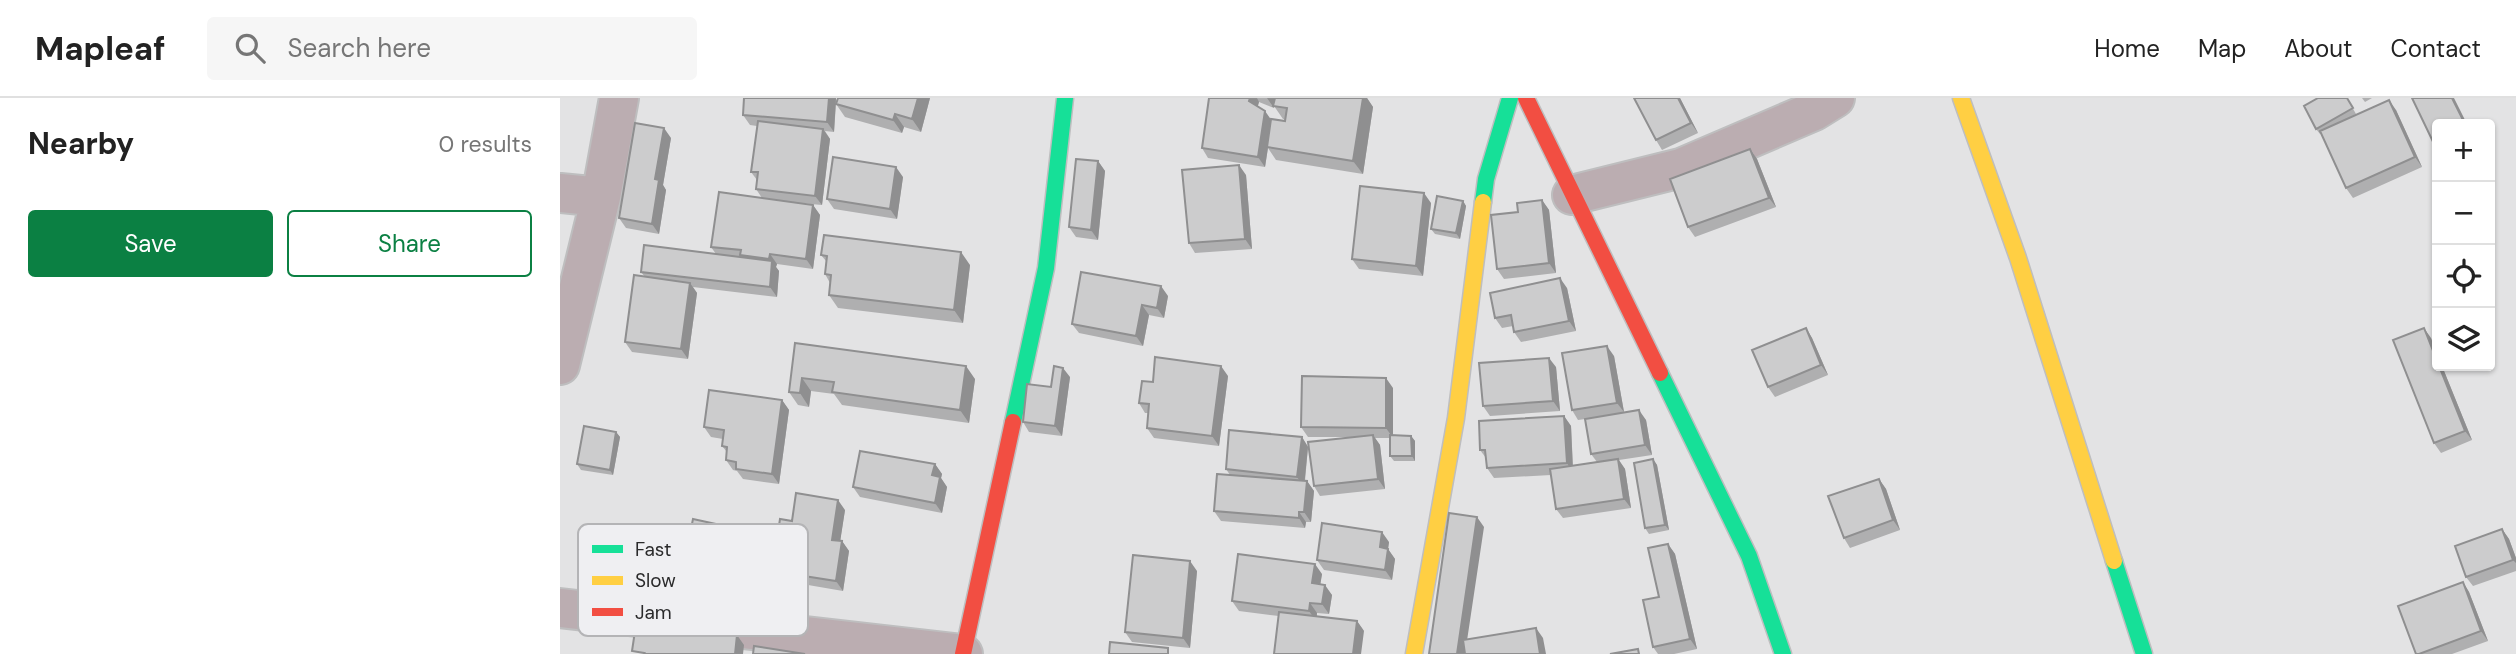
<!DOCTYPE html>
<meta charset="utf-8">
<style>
:root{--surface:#fff;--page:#f6f6f6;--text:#222;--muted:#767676;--line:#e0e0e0;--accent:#0b8043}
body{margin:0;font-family:"DM Sans",sans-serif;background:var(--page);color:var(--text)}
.controls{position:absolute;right:21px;top:21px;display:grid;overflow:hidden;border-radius:7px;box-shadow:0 2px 5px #0004}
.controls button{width:63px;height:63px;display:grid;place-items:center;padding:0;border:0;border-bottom:2px solid var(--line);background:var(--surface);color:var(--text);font:35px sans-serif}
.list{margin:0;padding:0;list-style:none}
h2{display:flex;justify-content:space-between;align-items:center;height:91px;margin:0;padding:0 28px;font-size:30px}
h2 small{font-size:23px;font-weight:400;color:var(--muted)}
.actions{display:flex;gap:14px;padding:21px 28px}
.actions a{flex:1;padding:16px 0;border:2px solid var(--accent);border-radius:7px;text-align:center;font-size:24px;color:var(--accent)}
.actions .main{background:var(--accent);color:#fff}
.icon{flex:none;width:38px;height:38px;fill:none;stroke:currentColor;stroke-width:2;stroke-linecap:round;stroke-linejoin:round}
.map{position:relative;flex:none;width:1956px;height:556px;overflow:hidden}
header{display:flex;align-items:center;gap:42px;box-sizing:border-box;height:98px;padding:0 35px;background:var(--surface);border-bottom:2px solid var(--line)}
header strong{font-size:33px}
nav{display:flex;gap:38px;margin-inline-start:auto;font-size:24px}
.search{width:490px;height:63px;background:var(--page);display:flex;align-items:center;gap:18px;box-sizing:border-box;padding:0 24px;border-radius:7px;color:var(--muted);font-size:26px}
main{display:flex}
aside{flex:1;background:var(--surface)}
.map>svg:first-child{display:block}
</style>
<header>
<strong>Mapleaf</strong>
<div class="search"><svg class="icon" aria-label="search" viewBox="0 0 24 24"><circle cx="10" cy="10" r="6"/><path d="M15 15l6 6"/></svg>Search here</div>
<nav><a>Home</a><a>Map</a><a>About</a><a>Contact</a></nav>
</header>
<main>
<aside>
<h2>Nearby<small>0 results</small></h2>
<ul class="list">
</ul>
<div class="actions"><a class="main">Save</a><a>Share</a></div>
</aside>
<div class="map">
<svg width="1956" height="556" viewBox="0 0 1956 556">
<rect width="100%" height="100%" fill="#e3e3e4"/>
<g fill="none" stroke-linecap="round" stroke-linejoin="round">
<g stroke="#bebebf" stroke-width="42">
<path id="street" d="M0 95 41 99
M1012 97 1121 70 1254 13 1275 0
M0 267 41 99 59 0
M0 510 403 556"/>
</g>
<g stroke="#bebebf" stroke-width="19">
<path id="fast" d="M923 104 926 81 950 0
M1100 275 1189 458 1223 556
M453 324 486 170 505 0
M1554 463 1584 556"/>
</g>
<g stroke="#bebebf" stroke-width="19">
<path id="slow" d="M1401 0 1458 160 1554 463
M854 556 896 320 923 104"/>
</g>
<g stroke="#bebebf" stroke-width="19">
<path id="jam" d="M966 0 1100 275
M403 556 453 324"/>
</g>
<use href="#street" stroke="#bbadb1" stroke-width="38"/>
<use href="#fast" stroke="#16e098" stroke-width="16"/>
<use href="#slow" stroke="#ffcf43" stroke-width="16"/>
<use href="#jam" stroke="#f24e42" stroke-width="16"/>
</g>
<path fill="#afafb0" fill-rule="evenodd" d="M184 0H276V5L370 0 361 34 344 29 342 35 285 19 276 6 274 34 265 33 270 41 262 107 228 104 253 107 260 117 253 171 217 166 216 169 219 173 217 199 133 189 137 195 128 261 72 254 65 244 85 179 81 174 156 156 151 149 202 100 196 91 197 82 191 74 197 28 190 27 183 17Z
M649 0H807L813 9 803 76 716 62 708 50 705 69 648 60 642 50ZM699 4 714 10V8L723 21H725V23L711 22 698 8Z
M1074 0H1120L1138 35 1102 52 1096 42Z
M1758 0H1787L1796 16 1789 20 1836 12 1862 69 1793 100 1786 90 1761 35 1760 36 1756 31Z
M1802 0H1812L1805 4Z
M111 40 103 87 106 92 99 136 66 130 59 120Z
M1190 51 1197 61 1216 109 1135 139 1128 129Z
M538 63 545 73 538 142 516 139 509 129Z
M686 77 692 151 635 155 629 145Z
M343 79 337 121 274 111 267 101Z
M982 102 989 112 996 175 944 181 937 171 958 114Z
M903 103 906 108 900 141 875 136 871 131Z
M871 105 863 178 799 171 792 161Z
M261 157 410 167 403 225 278 210 269 197 270 185 265 176 266 163Z
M1007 190 1016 233 961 244 954 234 953 228 942 230 935 220Z
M608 198 604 220 589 217 583 248 519 235 512 226Z
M1246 230 1252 240 1268 277 1215 299 1208 289Z
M1871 240 1877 268H1882L1912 342 1881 355 1874 345Z
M235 245 415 281 409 325 282 307 274 296 251 293 249 309 238 307 229 294Z
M1054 258 1064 314 1086 322 1092 357 1059 362 1065 371 1071 410 1003 420 996 411 991 377 934 380 927 370 926 360 920 352 1004 318 1011 328 1013 368 1037 364 1031 356 1025 321 1018 322 1012 312Z
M996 269 1000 313 930 318 923 308Z
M668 278 659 348 594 340 587 330 588 315H585L579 305 593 284Z
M510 279 502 338 469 334 463 324 491 289Z
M833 290V337L851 338 855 343V363H834L830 358V340H815L820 347 825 391 760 398 754 388 790 339H748L741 329Z
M222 302 229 312 219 386 183 381 177 373 173 372 166 362 167 354 162 348 163 341 151 339 144 329Z
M56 334 60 339 53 377 21 372 17 366Z
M742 339 748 349 745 383H747L754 393 751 424H746L745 430 661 423 654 413 670 377 666 371Z
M1093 361 1097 367 1109 432 1089 436 1085 430Z
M375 366 382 376 381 380 387 389 382 415 300 399 293 389Z
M1319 381 1326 391 1340 432 1290 450 1284 440Z
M285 412 280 443H282L289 453 283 493 219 482 212 473 232 451 234 445 225 444 218 434Z
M1942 431 1949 441 1956 460V473L1913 488 1906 479Z
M829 444 828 451 835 461 832 482 764 472 757 462Z
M208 446 201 480 133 465 126 455Z
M1108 446 1115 456 1137 551 1114 556H1098L1093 549 1099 499Z
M637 473 630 550 572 544 565 534Z
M762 476 760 486 772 497 769 516 757 515V518L797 523 804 533 719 518 679 513 672 503Z
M1903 484 1909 494 1928 543 1892 556H1856Z"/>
<path fill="#8f8f90" d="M269 0H276L274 34 267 24Z
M358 0H370L361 34 352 21Z
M690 0H697L699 4 696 13 689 3Z
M707 0H715L714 10Z
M803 0H807L813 9 803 76 793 63Z
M1118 0H1120L1138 35 1131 25Z
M1892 0H1894L1907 26H1905Z
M1829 2 1836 12 1862 69 1855 59Z
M705 13 712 23 705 69 698 59Z
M335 16 344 29 342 35 333 22Z
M104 30 111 40 103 87 106 92 99 136 92 126 95 81Z
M263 31 270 41 262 107 255 98Z
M1190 51 1197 61 1216 109 1209 100Z
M538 63 545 73 538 142 531 132Z
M679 67 686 77 692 151 685 141Z
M336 69 343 79 337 121 330 111Z
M864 95 871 105 863 178 856 168Z
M982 102 989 112 996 175 989 165Z
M903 103 906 108 900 141 896 135Z
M253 107 260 117 253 171 246 161Z
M401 154 410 167 403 225 394 212Z
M210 156 217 166 216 169 219 173 217 199 210 189 212 165 209 161Z
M1000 180 1007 190 1016 233 1009 223Z
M130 185 137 195 128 261 121 251Z
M601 188 608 198 604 220 597 210Z
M582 207 589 217 583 248 576 238Z
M1246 230 1252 240 1268 277 1261 267Z
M1864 230 1871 240 1877 256V263Z
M1047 248 1054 258 1064 314 1057 305Z
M989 260 996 269 1000 313 993 303Z
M406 268 415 281 409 325 400 312Z
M661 268 668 278 659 348 652 338Z
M1879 268H1882L1912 342 1905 333Z
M503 270 510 279 502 338 495 328Z
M242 280 251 293 249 309 240 295Z
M826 280 833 290V340L826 330Z
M222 302 229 312 219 386 212 376Z
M1079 312 1086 322 1092 357 1085 347Z
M1004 318 1011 328 1013 375 1007 365Z
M56 334 60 339 53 377 50 372Z
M813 337 820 347 825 391 818 381Z
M851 338 855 343V363L852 358Z
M742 339 748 349 744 389 737 379Z
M1058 361 1065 371 1071 410 1064 401Z
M1093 361 1097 367 1109 432 1105 427Z
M375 366 382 376 381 380 387 389 382 415 375 405 372 377Z
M1319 381 1326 391 1340 432 1333 422Z
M747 383 754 393 751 424 744 414Z
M278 402 285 412 279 451 272 442Z
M739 414 746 424 745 430 739 420Z
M917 419 924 429 905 556H897Z
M1942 431 1949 441 1956 460V465L1953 462Z
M822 434 829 444 828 451 835 461 832 482 825 472 820 449Z
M202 436 208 446 201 480 194 470Z
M282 443 289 453 283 493 276 483Z
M1108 446 1115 456 1137 551 1130 541Z
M630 463 637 473 630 550 623 540Z
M755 466 762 476 759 495 752 485Z
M1903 484 1909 494 1928 543 1921 533Z
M765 487 772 497 769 516 762 506Z
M750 505 757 515 756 523 749 513Z
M797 523 804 533 801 556H793Z
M976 530 983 540 986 556H980Z
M177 537 184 547 183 556H175Z"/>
<path fill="#cccccd" stroke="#8f8f90" stroke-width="2" d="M184 0H269L267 24 183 17Z
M278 0H358L352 21 335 16 333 22 276 6Z
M649 0H690L689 3 705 13 698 59 642 50Z
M715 0H803L793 63 707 49 711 21 725 23 727 10 713 8Z
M1074 0H1118L1131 25 1096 42Z
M1758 0H1787L1793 10 1756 31 1744 8Z
M1852 0H1892L1905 26H1877V52Z
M1829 2 1855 59 1786 90 1760 33Z
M198 23 263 31 255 98 196 91 198 74H191Z
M75 25 104 30 95 81 99 82 92 126 59 120Z
M1190 51 1209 100 1128 129 1110 81Z
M273 59 336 69 330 111 267 101Z
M516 61 538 63 531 132 509 129Z
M679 67 685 141 629 145 622 72Z
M800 88 864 95 856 168 792 161Z
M159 94 253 107 246 161 210 156 209 161 180 157 181 152 151 149Z
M877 98 903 103 896 135 871 131Z
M982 102 989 165 937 171 931 117 958 114 957 105Z
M264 137 401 154 394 212 269 197 271 177 265 176 267 158 261 157Z
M84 147 212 163 210 189 81 174Z
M521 174 601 188 597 210 582 207 576 238 512 226Z
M74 177 130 185 121 251 65 244Z
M1000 180 1009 223 954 234 951 217 935 220 930 195Z
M1246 230 1261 267 1208 289 1192 252Z
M1864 230 1877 263V268H1879L1905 333 1874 345 1833 242Z
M235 245 406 268 400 312 272 294 274 284 242 280 240 295 229 294Z
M1047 248 1057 305 1012 312 1002 255Z
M595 259 661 268 652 338 587 330 589 306 579 305 582 283 593 284Z
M989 260 993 303 923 308 919 265Z
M494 268 503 270 495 328 463 324 467 286 491 289Z
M742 278 826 280V330L741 329Z
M149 292 222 302 212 376 176 371V364L166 362 167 349 162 348 164 332 144 329Z
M1079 312 1085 347 1031 356 1025 321Z
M1004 318 1007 365 927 370 925 352H920L919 323Z
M24 328 56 334 50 372 17 366Z
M669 332 742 339 737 379 666 371Z
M813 337 818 381 754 388 748 344Z
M830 337 851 338 852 358H830Z
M300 353 375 366 372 377 380 379 375 405 293 389Z
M1058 361 1064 401 996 411 990 371Z
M1093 361 1105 427 1085 430 1074 365Z
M657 376 747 383 744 414H739V420L654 413Z
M1319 381 1333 422 1284 440 1268 398Z
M236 395 278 402 272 442 282 443 276 483 212 473 215 449 232 451 235 436 218 434 220 421 232 423Z
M889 415 917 419 897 556H869Z
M133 421 202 436 194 470 126 455Z
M762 425 822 434 820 449 828 451 825 472 757 462Z
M1942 431 1953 462 1906 479 1895 448Z
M1108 446 1130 541 1093 549 1083 502 1099 499 1088 450Z
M678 456 755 466 752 485 765 487 762 506 750 505 749 513 672 503Z
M573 457 630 463 623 540 565 534Z
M1903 484 1921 533 1859 556H1856L1838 508Z
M719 514 797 523 793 556H714Z
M89 525 177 537 175 556H83L84 555 72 553 75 533 88 534Z
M976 530 980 556H905L903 542Z
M550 544 608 550V556H549Z
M194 548 245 556H193Z
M1078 551 1079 556H1050Z"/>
<rect x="18" y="426" width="230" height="112" rx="10" fill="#efeff2" stroke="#b4b4b6" stroke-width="2"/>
<rect x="32" y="447" width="31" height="8" fill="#16e098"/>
<rect x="32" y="478" width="31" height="9" fill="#ffcf43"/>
<rect x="32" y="510" width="31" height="8" fill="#f24e42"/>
<g font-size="19" fill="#2a2a2b">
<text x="75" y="458">Fast</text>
<text x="75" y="489">Slow</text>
<text x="75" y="521">Jam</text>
</g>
</svg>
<div class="controls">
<button>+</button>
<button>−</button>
<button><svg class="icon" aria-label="locate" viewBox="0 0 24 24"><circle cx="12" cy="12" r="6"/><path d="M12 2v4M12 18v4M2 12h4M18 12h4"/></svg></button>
<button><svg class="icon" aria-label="layers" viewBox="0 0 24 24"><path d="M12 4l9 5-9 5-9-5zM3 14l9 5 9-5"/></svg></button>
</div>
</div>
</main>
